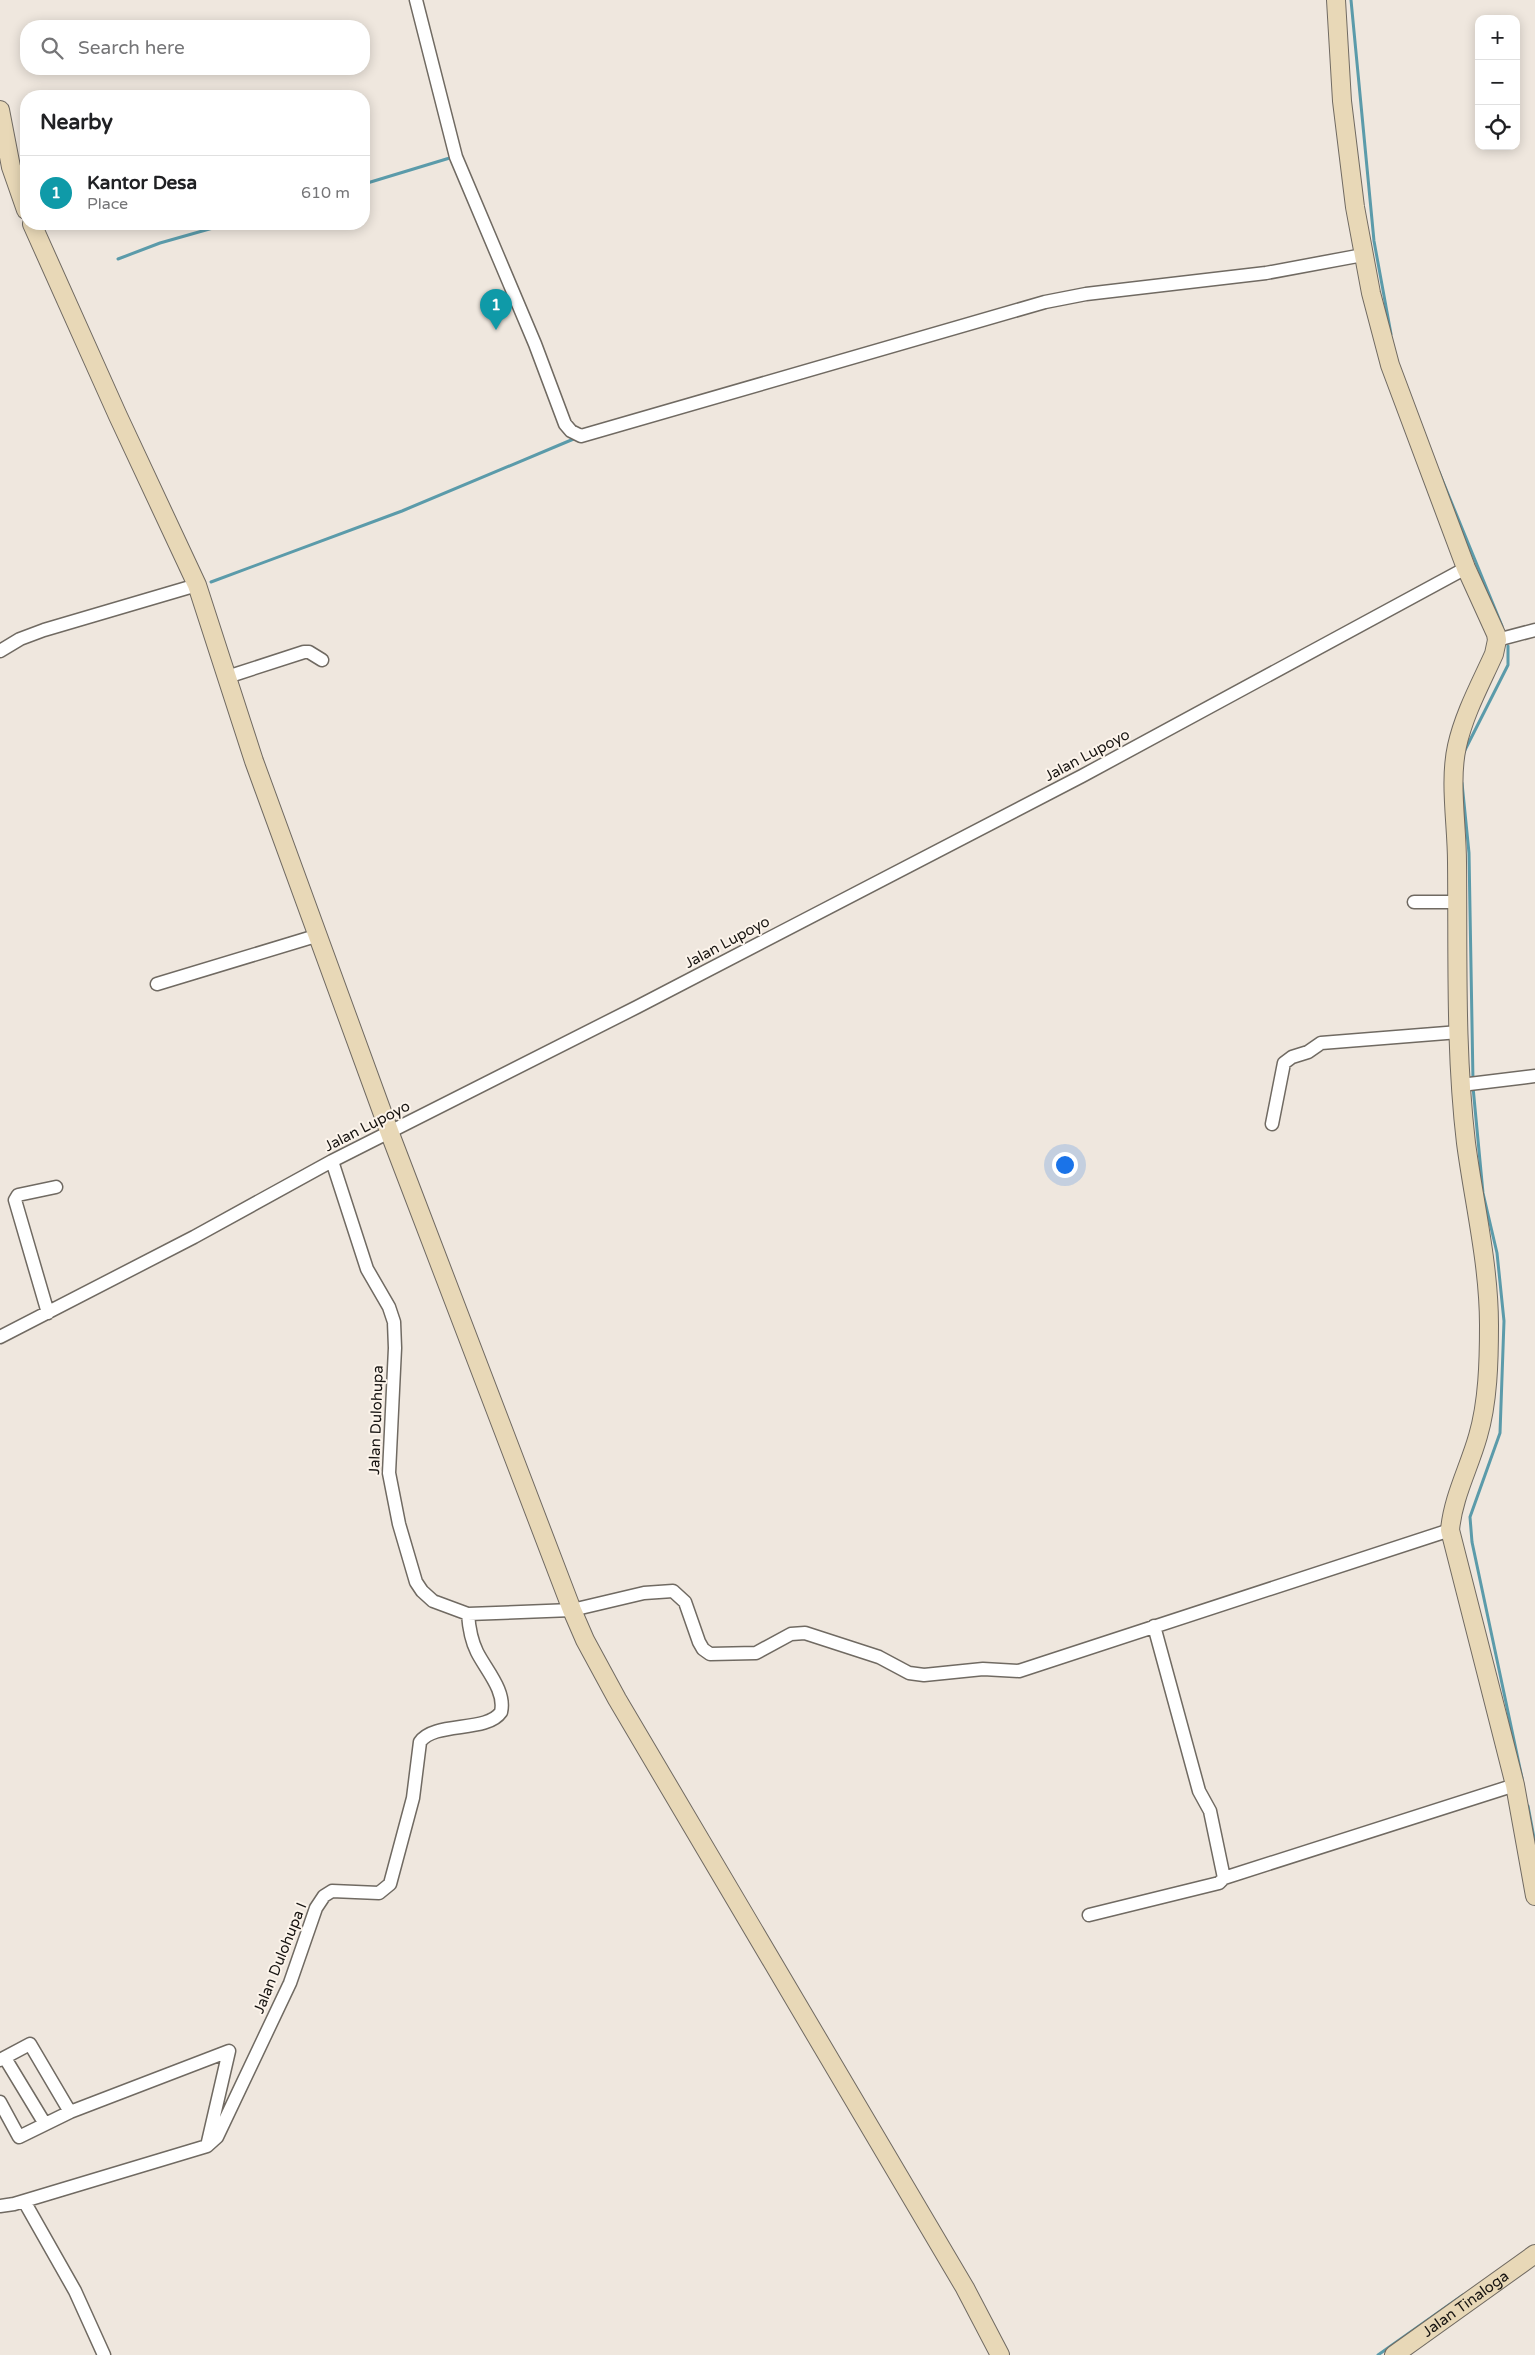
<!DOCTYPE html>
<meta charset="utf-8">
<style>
:root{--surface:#fff;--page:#f6f6f6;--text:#202124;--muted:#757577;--line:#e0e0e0;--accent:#1a73e8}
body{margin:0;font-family:"Varela Round",sans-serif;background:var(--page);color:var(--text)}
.controls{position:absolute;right:15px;top:15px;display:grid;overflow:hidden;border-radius:10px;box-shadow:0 2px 12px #0003}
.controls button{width:45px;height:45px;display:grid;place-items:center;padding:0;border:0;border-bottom:1px solid var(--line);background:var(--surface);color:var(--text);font:25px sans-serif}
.you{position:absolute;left:1064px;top:1164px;width:18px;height:18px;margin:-12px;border:4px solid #fff;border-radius:50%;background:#1a73e8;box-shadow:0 0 0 8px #1a73e833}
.badge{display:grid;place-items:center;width:32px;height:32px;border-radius:50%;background:var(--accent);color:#fff;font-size:16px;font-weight:700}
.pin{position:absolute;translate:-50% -41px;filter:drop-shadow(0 1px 2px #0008)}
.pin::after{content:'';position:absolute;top:26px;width:18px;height:15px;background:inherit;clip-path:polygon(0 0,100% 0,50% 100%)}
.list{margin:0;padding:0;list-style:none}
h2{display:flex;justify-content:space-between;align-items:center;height:65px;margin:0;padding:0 20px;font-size:21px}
h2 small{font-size:16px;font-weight:400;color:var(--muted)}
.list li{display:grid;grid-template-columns:32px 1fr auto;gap:15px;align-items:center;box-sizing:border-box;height:75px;padding:0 20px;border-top:1px solid var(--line)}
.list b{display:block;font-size:19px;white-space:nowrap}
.list p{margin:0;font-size:16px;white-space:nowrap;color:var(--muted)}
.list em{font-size:16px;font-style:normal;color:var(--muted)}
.icon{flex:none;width:28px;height:28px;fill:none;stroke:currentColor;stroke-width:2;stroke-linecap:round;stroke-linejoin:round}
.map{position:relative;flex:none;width:1535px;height:2355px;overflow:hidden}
.search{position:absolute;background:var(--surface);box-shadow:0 2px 12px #0003;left:20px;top:20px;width:350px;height:55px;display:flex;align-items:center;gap:12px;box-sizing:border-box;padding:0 18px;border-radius:20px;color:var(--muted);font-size:19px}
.panel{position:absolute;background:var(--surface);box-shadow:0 2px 12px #0003;left:20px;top:90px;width:350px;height:140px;border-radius:20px}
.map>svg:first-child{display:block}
</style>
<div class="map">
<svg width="1535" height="2355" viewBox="0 0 1535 2355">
<rect width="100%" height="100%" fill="#efe7de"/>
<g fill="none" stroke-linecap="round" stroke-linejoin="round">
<path stroke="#5b9baa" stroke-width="3" d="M1351 0 1374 241 1391 334
M364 184 453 157
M118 259 160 243 227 224
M1439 472 1502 626
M211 582 402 511 576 438
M1464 752 1508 665V646
M1462 783 1469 853 1473 1081
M1473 1087 1483 1193 1497 1253 1504 1321 1500 1433 1470 1517 1472 1542 1522 1778
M1528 1806 1535 1843
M1378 2355 1463 2295"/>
<g stroke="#706a62" stroke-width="15">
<path id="street" d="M416 0 456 157 535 344 565 424 571 431 581 436 1045 302 1086 294 1266 273 1363 255
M1497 640 1535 630
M0 651 20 639 44 630 197 585
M227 677 304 652H309L322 660
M1414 902H1457
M157 984 319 935
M1461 1085 1535 1076
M1272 1124 1284 1063 1292 1057 1308 1052 1321 1043 1459 1032
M332 1161 367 1269 389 1307 394 1322 395 1348 389 1473 399 1524 416 1582 422 1591 433 1601 468 1614 572 1610 644 1593 673 1591 685 1602 699 1642 703 1649 710 1654 756 1653 791 1634 805 1633 879 1657 909 1673 924 1675 983 1669 1019 1671 1450 1530
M48 1313 15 1200 18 1195 56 1187
M0 1337 194 1237 332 1161 637 1007 1082 776 1466 568
M1224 1878 1515 1785
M1089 1915 1219 1883 1224 1878 1210 1811 1199 1791 1154 1626
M5 2058 45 2124
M0 2060 30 2044 70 2112
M0 2102 19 2137 70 2112 229 2051 207 2146
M24 2201 75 2291 104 2355
M0 2206 14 2204 207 2146 217 2137 290 1983 316 1908 324 1896 332 1891 379 1893 390 1884 413 1798 420 1742C434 1721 487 1733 501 1712 506 1691 486 1670 477 1652 471 1640 469 1628 468 1614"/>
</g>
<g stroke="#706a62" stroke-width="20">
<g id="secondary">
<path d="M1336 0 1342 101 1355 207 1371 293 1390 365 1466 568 1496 634 1497 640 1494 654C1481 683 1464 714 1457 746 1449 781 1457 825 1457 862 1458 956 1455 1050 1466 1143 1474 1203 1489 1264 1489 1325 1489 1361 1488 1402 1478 1436 1469 1468 1453 1497 1450 1530L1515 1785 1535 1896"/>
<path d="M0 110 11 167 26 210"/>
<path d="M32 224 118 416 197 585 254 761 392 1139 572 1610 585 1640 617 1699 965 2288 1000 2355"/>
<path id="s1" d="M1394 2355 1535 2254"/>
</g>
</g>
<use href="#street" stroke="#fff" stroke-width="12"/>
<use href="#secondary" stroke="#e8d8b7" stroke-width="18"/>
</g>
<g text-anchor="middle" stroke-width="4" stroke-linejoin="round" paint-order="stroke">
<g font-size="15" fill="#171411" stroke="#fcf4eb">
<text transform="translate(1087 755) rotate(-28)" y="5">Jalan Lupoyo</text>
<text transform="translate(727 942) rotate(-28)" y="5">Jalan Lupoyo</text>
<text transform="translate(367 1126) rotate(-27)" y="5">Jalan Lupoyo</text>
<text transform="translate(376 1420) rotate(-88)" y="5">Jalan Dulohupa</text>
<text transform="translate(280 1958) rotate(-68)" y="5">Jalan Dulohupa I</text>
<text dy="5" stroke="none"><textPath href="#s1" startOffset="88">Jalan Tinaloga</textPath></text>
</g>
</g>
</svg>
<div class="controls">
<button>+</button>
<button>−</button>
<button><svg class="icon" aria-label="locate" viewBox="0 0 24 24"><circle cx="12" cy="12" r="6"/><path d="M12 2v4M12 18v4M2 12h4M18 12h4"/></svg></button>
</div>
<div class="you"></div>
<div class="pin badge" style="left:496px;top:330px;background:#0f9aa8">1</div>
<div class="search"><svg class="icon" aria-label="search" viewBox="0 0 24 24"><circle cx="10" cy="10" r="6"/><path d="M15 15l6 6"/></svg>Search here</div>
<section class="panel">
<h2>Nearby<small></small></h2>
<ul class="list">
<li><span class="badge" style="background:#0f9aa8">1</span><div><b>Kantor Desa</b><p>Place</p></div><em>610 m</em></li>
</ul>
</section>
</div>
